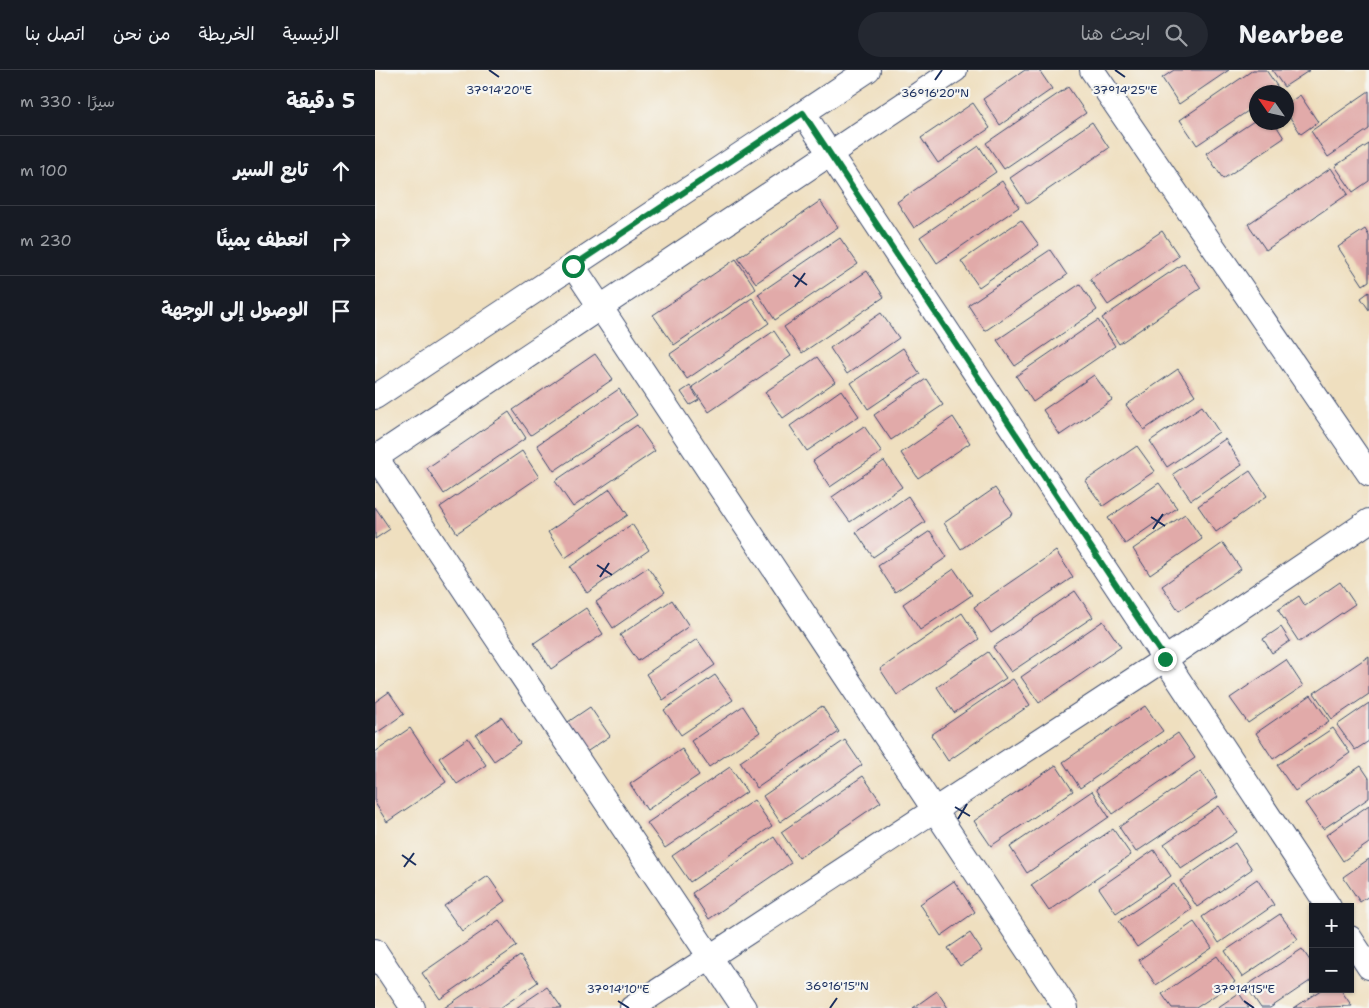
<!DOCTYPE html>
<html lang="ar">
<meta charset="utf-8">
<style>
:root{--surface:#171b24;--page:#242831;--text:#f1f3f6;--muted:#9ea1a6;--line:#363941}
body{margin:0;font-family:"Shantell Sans","Playpen Sans Arabic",sans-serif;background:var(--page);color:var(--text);direction:rtl}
.controls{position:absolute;right:15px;bottom:15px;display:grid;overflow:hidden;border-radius:0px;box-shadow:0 1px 4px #0004}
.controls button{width:45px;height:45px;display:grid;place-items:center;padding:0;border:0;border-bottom:1px solid var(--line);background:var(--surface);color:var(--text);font:25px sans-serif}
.compass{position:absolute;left:874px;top:15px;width:45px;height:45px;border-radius:50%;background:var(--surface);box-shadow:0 1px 4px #0004;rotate:304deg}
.stop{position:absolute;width:15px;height:15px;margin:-11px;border:4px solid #0b8043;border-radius:50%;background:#fff}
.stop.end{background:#0b8043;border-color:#fff;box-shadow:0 1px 5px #0008}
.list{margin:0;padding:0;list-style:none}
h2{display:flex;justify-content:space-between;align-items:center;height:65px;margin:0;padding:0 20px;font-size:21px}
h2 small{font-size:16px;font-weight:400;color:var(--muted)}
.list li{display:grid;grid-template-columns:32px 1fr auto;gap:15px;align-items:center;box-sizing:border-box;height:70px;padding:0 20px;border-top:1px solid var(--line)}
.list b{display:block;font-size:19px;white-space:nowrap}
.list em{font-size:16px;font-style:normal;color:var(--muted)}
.icon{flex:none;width:28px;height:28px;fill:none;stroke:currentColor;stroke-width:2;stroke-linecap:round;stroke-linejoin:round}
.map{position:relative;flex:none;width:994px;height:938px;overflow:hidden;direction:ltr}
header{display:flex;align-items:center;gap:30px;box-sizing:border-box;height:70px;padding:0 25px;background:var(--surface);border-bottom:1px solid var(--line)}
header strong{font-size:24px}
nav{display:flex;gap:28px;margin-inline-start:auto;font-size:18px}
.search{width:350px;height:45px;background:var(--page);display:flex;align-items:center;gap:12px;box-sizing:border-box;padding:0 18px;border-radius:28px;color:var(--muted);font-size:19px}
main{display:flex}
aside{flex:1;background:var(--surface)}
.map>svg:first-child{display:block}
</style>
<header>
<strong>Nearbee</strong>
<div class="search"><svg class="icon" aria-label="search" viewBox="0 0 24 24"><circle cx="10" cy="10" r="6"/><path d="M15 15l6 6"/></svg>ابحث هنا</div>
<nav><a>الرئيسية</a><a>الخريطة</a><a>من نحن</a><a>اتصل بنا</a></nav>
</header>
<main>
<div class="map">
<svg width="994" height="938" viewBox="0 0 994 938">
<rect width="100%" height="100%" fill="#f6f6f2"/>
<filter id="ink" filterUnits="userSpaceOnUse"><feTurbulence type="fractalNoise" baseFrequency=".02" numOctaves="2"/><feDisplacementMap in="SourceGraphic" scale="10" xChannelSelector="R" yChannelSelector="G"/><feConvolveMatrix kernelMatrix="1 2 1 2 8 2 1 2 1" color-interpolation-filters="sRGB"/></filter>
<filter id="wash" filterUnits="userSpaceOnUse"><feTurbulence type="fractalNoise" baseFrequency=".0096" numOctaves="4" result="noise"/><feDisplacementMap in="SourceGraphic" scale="20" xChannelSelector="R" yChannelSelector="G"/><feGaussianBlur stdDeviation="1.12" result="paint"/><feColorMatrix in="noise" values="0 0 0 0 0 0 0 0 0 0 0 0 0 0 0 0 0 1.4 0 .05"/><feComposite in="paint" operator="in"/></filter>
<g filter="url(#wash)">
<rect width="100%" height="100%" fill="#efdfbf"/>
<g id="blocks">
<path fill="#e1aaa9" d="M650 0H664L677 19 625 55 608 29Z
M799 0H854L804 34 787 8Z
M878 0H891L904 19 899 22H882V35L822 75 805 50Z
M897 0H935L909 17Z
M693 17 711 43 629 99 611 73Z
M994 21V59L953 87 936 61Z
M925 25 943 52 926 64 912 43V34Z
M598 33 615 58 563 93 546 68Z
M882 49V52H899L909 68 848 109 831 83Z
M717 52 734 78 652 134 635 108Z
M994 74V111L978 122 960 96Z
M604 76 621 102 539 158 522 132Z
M956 98 973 124 891 180 873 154Z
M627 111 644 137 562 193 545 167Z
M445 131 463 157 381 213 363 188Z
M646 150 664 175 604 217 586 191Z
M990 159 994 166V211L988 215 963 177Z
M787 161 804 186 733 235 715 209Z
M465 168 483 194 400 250 383 224Z
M675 180 692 205 610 261 593 235Z
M361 189 381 219 299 275 278 245Z
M809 193 826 218 744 274 727 248Z
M492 201 509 227 427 283 409 257Z
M705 214 722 240 640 296 622 270Z
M994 222V240L986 228Z
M377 228 394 253 312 309 295 284Z
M506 243 524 268 472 304 455 278Z
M723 250 740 276 658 332 641 306Z
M399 261 416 286 334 342 317 317Z
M528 278 545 304 493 339 476 313Z
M220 284 238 309 156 365 138 340Z
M442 287 460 312 408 348 390 322Z
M803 299 820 325 769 360 751 335Z
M719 305 737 330 685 365 668 340Z
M551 309 568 335 516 370 499 345Z
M315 316 324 330 315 335 306 322Z
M244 319 262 345 179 401 162 375Z
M466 320 484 346 432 381 415 356Z
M827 336 844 362 792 397 775 371Z
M134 342 151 368 69 424 52 398Z
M578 347 595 373 543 408 526 383Z
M262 355 280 381 198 437 180 411Z
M489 356 507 382 455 417 438 391Z
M850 369 867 395 816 430 798 404Z
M762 376 780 401 728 436 710 411Z
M147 381 164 407 82 463 65 437Z
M509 391 527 417 475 452 457 427Z
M875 401 892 426 841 462 823 436Z
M784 413 802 438 750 474 733 448Z
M620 418 638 444 586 479 569 453Z
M235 419 253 445 190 488 173 462Z
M533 426 550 452 498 487 481 462Z
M0 437 15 459 0 469Z
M810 444 827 469 775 505 758 479Z
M257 454 274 480 212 523 195 497Z
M555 461 572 487 520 522 503 496Z
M848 473 866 499 804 541 787 516Z
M681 481 698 507 616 563 599 537Z
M273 497 290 522 238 558 221 532Z
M579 499 597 525 545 560 528 534Z
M965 512 980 534 924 572 903 540 924 526 930 536Z
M700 521 718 547 636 602 618 577Z
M297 530 314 556 263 591 245 565Z
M211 538 228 564 176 599 159 573Z
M587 543 604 569 522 625 505 599Z
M728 551 746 577 664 633 646 607Z
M906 557 915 571 897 583 888 569Z
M322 569 340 595 288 630 271 604Z
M613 582 631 608 579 643 562 617Z
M994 586V624L957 649 939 623Z
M911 590 928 616 873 653 855 628Z
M340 605 358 630 306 665 289 640Z
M638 609 655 635 573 691 556 665Z
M14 622 29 644 0 664V632Z
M936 625 954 651 898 689 881 663Z
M994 633V671L980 680 962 655Z
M368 636 385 662 334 697 316 671Z
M447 636 464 662 382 718 365 692Z
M770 636 788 661 705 718 688 692Z
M215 637 235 666 210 683 190 654Z
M127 647 145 673 119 691 101 665Z
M35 658 71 712 12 752 0 733V682Z
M958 658 975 683 920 721 902 695Z
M803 663 820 688 738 744 721 719Z
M93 668 111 695 82 714 64 688Z
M470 670 487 695 405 752 388 726Z
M307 679 324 705 272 740 255 714Z
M681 695 698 721 616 776 599 751Z
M986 696 994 708V728L948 759 930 733Z
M355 697 372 722 290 778 272 753Z
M826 701 843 727 761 782 744 757Z
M488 706 506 732 424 788 406 762Z
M717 721 734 747 652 803 635 777Z
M379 730 397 756 315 812 297 786Z
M994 735V773L968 791 951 765Z
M844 736 862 762 806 799 789 774Z
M738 759 756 785 674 841 656 815Z
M399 767 416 793 334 849 317 823Z
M860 773 877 799 822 837 805 811Z
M779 780 796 806 741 843 724 818Z
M994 789V826L985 832 968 807Z
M113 806 130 831 87 861 69 836Z
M882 809 899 835 844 873 827 847Z
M579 811 600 842 566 866 545 834Z
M799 814 817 839 762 877 744 851Z
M905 844 923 869 867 907 850 881Z
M124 850 142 876 65 929 47 903Z
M819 852 837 878 781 915 764 890Z
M595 863 607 881 585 896 573 878Z
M927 879 938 895V909L895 938H886L871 916Z
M145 886 163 912 125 938H69Z
M842 886 860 912 821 938H797L787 924Z
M172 917 187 938H141Z
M947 919H965L977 936 919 938Z
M562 921 573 938H538Z
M864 923 874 938H842Z"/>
</g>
</g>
<g filter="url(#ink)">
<use href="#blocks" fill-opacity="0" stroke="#3b496d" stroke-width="1"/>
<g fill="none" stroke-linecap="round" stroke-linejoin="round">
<g stroke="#3b496d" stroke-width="26">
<path id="minor" d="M717 0 994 404
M428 43 954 837
M198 196 691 938
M0 327 493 0
M0 386 369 938
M0 388 580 0
M975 868 994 897
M0 881 38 938
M257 938 790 589 994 451"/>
</g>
<use href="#minor" stroke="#fff" stroke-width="24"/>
</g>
</g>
<g fill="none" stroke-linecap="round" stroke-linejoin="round" filter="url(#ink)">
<path stroke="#0b8043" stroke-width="6" d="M198 196 428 43 790 589"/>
</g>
<path fill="none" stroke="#1b2f5e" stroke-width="2" d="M114 0 124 7M740 0 750 7M560 10 567 0M418 205 432 215M420 217 430 203M776 447 790 456M778 459 788 444M222 495 237 505M225 507 234 493M580 737 595 746M583 749 592 734M27 785 41 795M29 797 39 783M243 931 254 938M869 931 879 938M455 938 462 928"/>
<g font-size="12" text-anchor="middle" fill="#1b2f5e" stroke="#f6f6f2" stroke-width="4.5" stroke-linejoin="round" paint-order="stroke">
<text x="124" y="24">37°14'20"E</text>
<text x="750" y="24">37°14'25"E</text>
<text x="560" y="27">36°16'20"N</text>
<text x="462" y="920">36°16'15"N</text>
<text x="243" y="923">37°14'10"E</text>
<text x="869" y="923">37°14'15"E</text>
</g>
</svg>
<div class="controls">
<button>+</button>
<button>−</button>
</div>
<svg class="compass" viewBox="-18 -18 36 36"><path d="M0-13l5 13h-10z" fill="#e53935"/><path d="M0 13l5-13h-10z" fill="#9ea1a6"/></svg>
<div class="stop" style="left:198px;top:196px"></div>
<div class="stop end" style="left:790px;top:589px"></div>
</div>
<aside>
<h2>5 دقيقة<small>سيرًا · 330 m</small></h2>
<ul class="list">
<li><svg class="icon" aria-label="ahead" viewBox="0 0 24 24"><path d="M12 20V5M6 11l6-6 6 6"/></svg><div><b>تابع السير</b></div><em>100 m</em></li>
<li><svg class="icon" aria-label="right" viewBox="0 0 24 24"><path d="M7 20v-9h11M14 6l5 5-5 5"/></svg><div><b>انعطف يمينًا</b></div><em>230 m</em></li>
<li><svg class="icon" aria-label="arrive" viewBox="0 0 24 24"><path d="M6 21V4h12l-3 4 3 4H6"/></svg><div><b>الوصول إلى الوجهة</b></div></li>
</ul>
</aside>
</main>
